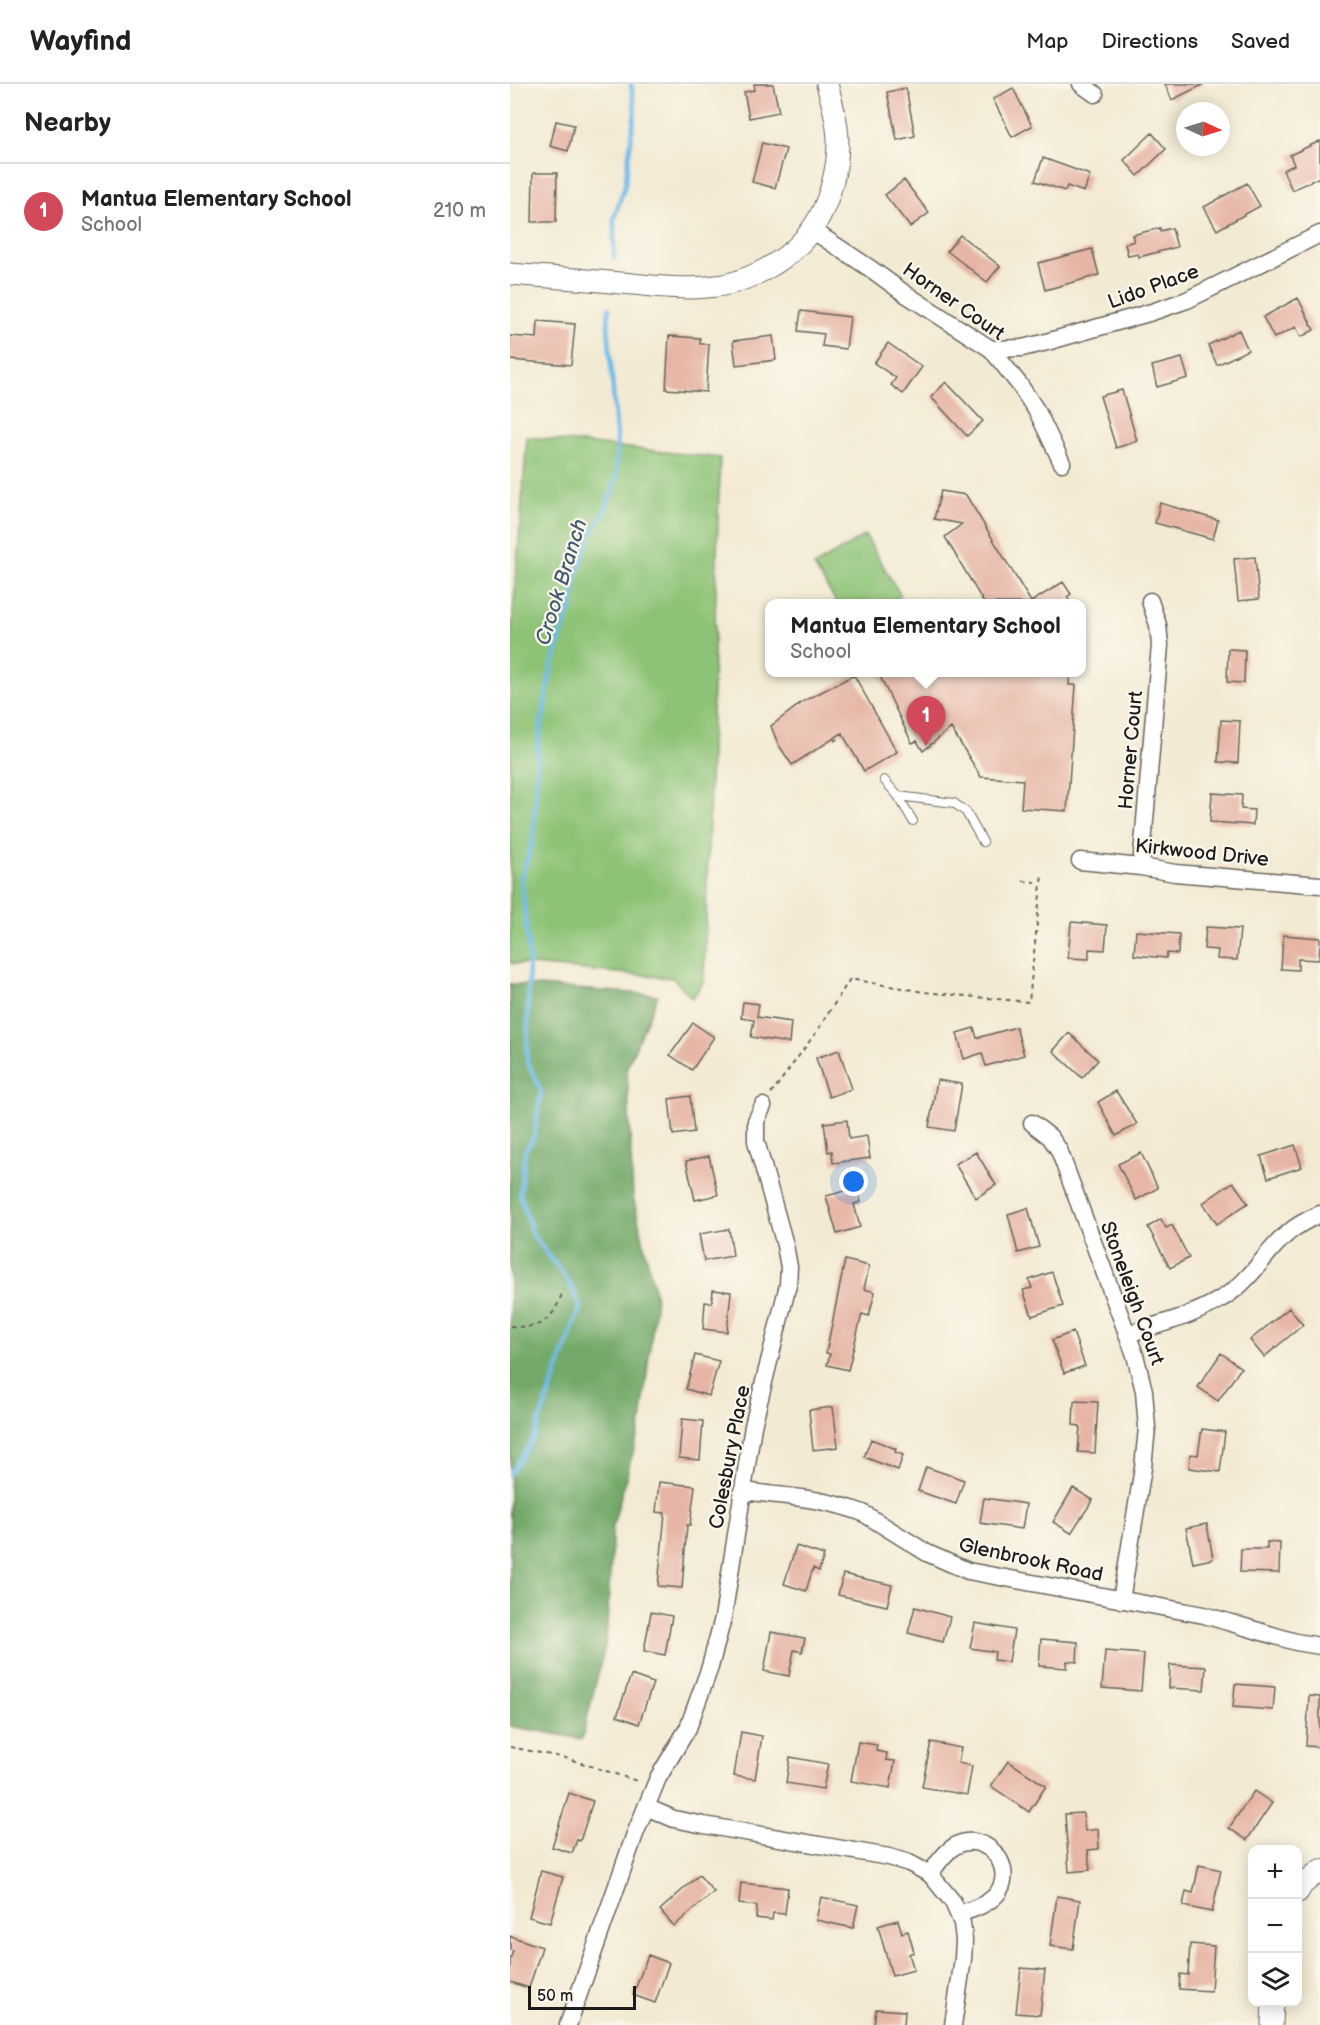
<!DOCTYPE html>
<meta charset="utf-8">
<style>
:root{--surface:#fff;--page:#f6f6f6;--text:#222;--muted:#767676;--line:#e0e0e0;--accent:#d1495b}
body{margin:0;font-family:"Balsamiq Sans",sans-serif;background:var(--page);color:var(--text)}
.controls{position:absolute;right:18px;bottom:18px;display:grid;overflow:hidden;border-radius:12px;box-shadow:0 3px 15px #0003}
.controls button{width:54px;height:54px;display:grid;place-items:center;padding:0;border:0;border-bottom:2px solid var(--line);background:var(--surface);color:var(--text);font:30px sans-serif}
.compass{position:absolute;left:666px;top:18px;width:54px;height:54px;border-radius:50%;background:var(--surface);box-shadow:0 3px 15px #0003;rotate:94deg}
.scale{position:absolute;left:18px;bottom:15px;width:108px;box-sizing:border-box;padding-left:6px;border:3px solid #1c1c1c;border-top:0;font-size:16px;line-height:21px;white-space:nowrap;color:#1c1c1c;-webkit-text-stroke:4px #fbf7ec;paint-order:stroke}
.you{position:absolute;left:344px;top:1098px;width:21px;height:21px;margin:-15px;border:4px solid #fff;border-radius:50%;background:#1a73e8;box-shadow:0 0 0 9px #1a73e833}
.badge{display:grid;place-items:center;width:39px;height:39px;border-radius:50%;background:var(--accent);color:#fff;font-size:20px;font-weight:700}
.pin{position:absolute;translate:-50% -50px;filter:drop-shadow(0 2px 3px #0008)}
.pin::after{content:'';position:absolute;top:32px;width:21px;height:18px;background:inherit;clip-path:polygon(0 0,100% 0,50% 100%)}
.popup{position:absolute;left:255px;top:515px;width:321px;height:78px;box-sizing:border-box;display:grid;place-content:center;border-radius:12px;background:var(--surface);filter:drop-shadow(0 2px 4px #0005);font-size:20px;white-space:nowrap;color:var(--muted)}
.popup b{font-size:22px;color:var(--text)}
.popup::after{content:'';position:absolute;left:50%;top:100%;margin-left:-12px;border:12px solid transparent;border-top-color:var(--surface)}
.list{margin:0;padding:0;list-style:none}
h2{display:flex;justify-content:space-between;align-items:center;height:78px;margin:0;padding:0 24px;font-size:26px}
h2 small{font-size:20px;font-weight:400;color:var(--muted)}
.list li{display:grid;grid-template-columns:39px 1fr auto;gap:18px;align-items:center;box-sizing:border-box;height:96px;padding:0 24px;border-top:2px solid var(--line)}
.list b{display:block;font-size:22px;white-space:nowrap}
.list p{margin:0;font-size:20px;white-space:nowrap;color:var(--muted)}
.list em{font-size:20px;font-style:normal;color:var(--muted)}
.icon{flex:none;width:33px;height:33px;fill:none;stroke:currentColor;stroke-width:2;stroke-linecap:round;stroke-linejoin:round}
.map{position:relative;flex:none;width:810px;height:1941px;overflow:hidden}
header{display:flex;align-items:center;gap:36px;box-sizing:border-box;height:84px;padding:0 30px;background:var(--surface);border-bottom:2px solid var(--line)}
header strong{font-size:28px}
nav{display:flex;gap:33px;margin-inline-start:auto;font-size:21px}
main{display:flex}
aside{flex:1;background:var(--surface)}
.map>svg:first-child{display:block}
</style>
<header>
<strong>Wayfind</strong>
<nav><a>Map</a><a>Directions</a><a>Saved</a></nav>
</header>
<main>
<aside>
<h2>Nearby<small></small></h2>
<ul class="list">
<li><span class="badge">1</span><div><b>Mantua Elementary School</b><p>School</p></div><em>210 m</em></li>
</ul>
</aside>
<div class="map">
<svg width="810" height="1941" viewBox="0 0 810 1941">
<rect width="100%" height="100%" fill="#fbf7ec"/>
<filter id="ink" filterUnits="userSpaceOnUse"><feTurbulence type="fractalNoise" baseFrequency=".0167" numOctaves="2"/><feDisplacementMap in="SourceGraphic" scale="12" xChannelSelector="R" yChannelSelector="G"/><feConvolveMatrix kernelMatrix="1 2 1 2 8 2 1 2 1" color-interpolation-filters="sRGB"/></filter>
<filter id="wash" filterUnits="userSpaceOnUse"><feTurbulence type="fractalNoise" baseFrequency=".008" numOctaves="4" result="noise"/><feDisplacementMap in="SourceGraphic" scale="24" xChannelSelector="R" yChannelSelector="G"/><feGaussianBlur stdDeviation="1.35" result="paint"/><feColorMatrix in="noise" values="0 0 0 0 0 0 0 0 0 0 0 0 0 0 0 0 0 1.4 0 .05"/><feComposite in="paint" operator="in"/></filter>
<g filter="url(#wash)">
<rect width="100%" height="100%" fill="#f3ead3"/>
<path fill="#8dc376" stroke="#547049" stroke-width="1.5" d="M17 353 210 374 194 897 182 914 163 894 0 879V569Z
M355 451 391 512 379 519H327L304 482Z"/>
<path fill="#72a967" stroke="#476242" stroke-width="1.5" d="M0 900 148 911 117 983 123 1112 146 1214 131 1339 103 1441 96 1558 72 1655 0 1642Z"/>
<g fill="none" stroke-linecap="round" stroke-linejoin="round">
<path stroke="#70bbe9" stroke-width="4.5" d="M104 175V134L115 101 125 26 121 0
M0 1390 24 1353 70 1223 59 1198 22 1150 10 1110 15 1067 24 1053 31 1007 17 977 19 871 11 794 23 757 28 660 40 590 52 548 62 523 66 493 80 452 94 429 106 396 107 359 98 241 99 224"/>
</g>
<g id="blocks">
<path fill="#e6b5a5" d="M244 0H263L269 28 239 34 234 8 245 6Z
M655 0H694L662 16Z
M396 4 405 52 387 56 377 8Z
M503 4 522 42 502 53 483 15Z
M46 37 64 41 58 67 40 62Z
M642 49 656 65 628 92 614 76Z
M810 57V93L782 106 773 86 784 81 780 71Z
M252 59 276 65 265 104 242 98Z
M533 74 580 91 574 108 557 102 555 107 525 97Z
M23 89H47L46 138H22Z
M394 96 419 129 400 143 375 111Z
M737 99 750 122 707 146 694 123Z
M650 144V147L662 144 667 163 629 173 628 170 618 172 615 160 624 157 622 151Z
M450 151 490 182 477 198 437 167Z
M582 165 589 191 535 206 528 179Z
M788 214 804 246 791 253 786 243 764 254 753 233Z
M291 227 340 233 336 265 312 262 314 250 288 247Z
M28 237 65 240 61 281 0 276V252L27 254Z
M729 246 738 266 707 281 698 261Z
M159 252 190 254V260H199L196 308 156 305Z
M263 252 266 276 226 281 223 257Z
M378 259 412 283 393 310 381 301 386 294 364 279Z
M672 274 678 294 647 303 642 282Z
M436 298 473 337 457 352 421 313Z
M612 306 627 357 606 364 590 312Z
M431 407 456 411 521 518 553 498 561 510 557 513 561 519H474L435 453 452 440 424 435Z
M650 419 708 436 703 455 645 439Z
M745 473 749 515 728 517 724 475Z
M718 565 735 566 734 599 717 598Z
M368 588H560L559 601H566L557 727 511 724 513 696 471 693 441 644 413 667 407 657 402 659Z
M344 591 387 668 354 687 332 649 282 681 268 660 261 642 294 617Z
M711 636 730 637 728 679 708 678Z
M702 709 732 711 731 725 744 726 743 741 700 738Z
M561 838 597 841 595 866 579 865V875L558 874Z
M696 843 730 845 727 876 707 875 708 866 694 865Z
M626 847 669 850 668 870 657 869 656 874 624 871Z
M773 851 810 854 809 876 788 875V886L771 885Z
M233 918 249 920 247 933 281 938 279 959 241 953 244 936 231 934Z
M183 939 204 953 182 986 160 971Z
M506 943 514 971 476 982 472 969 454 975 447 949 464 944 467 954Z
M559 949 588 976 572 994 543 967Z
M329 966 342 1005 319 1013 306 974Z
M427 996 452 1000 444 1047 419 1043Z
M606 1007 627 1040 606 1052 588 1018Z
M180 1012 184 1048 163 1051 159 1015Z
M337 1036 339 1055 357 1052 360 1074 323 1079 322 1067 318 1068 314 1039Z
M785 1061 792 1083 758 1094 751 1072Z
M466 1068 486 1101 466 1114 445 1080Z
M631 1069 648 1104 626 1116 608 1080Z
M199 1072 208 1111 185 1116 176 1077Z
M723 1098 738 1119 707 1140 693 1119Z
M347 1104 351 1118 344 1120 350 1143 327 1150 316 1112Z
M518 1124 529 1163 508 1169 498 1130Z
M651 1135 656 1144 662 1141 679 1174 660 1184 638 1143Z
M219 1145 223 1172 194 1177 189 1150Z
M335 1176 359 1182 354 1205 365 1208 359 1232 352 1230 338 1286 317 1281 320 1270 316 1269Z
M542 1188 553 1222 522 1232 513 1206 522 1204 519 1196Z
M203 1206 221 1208 217 1248 193 1245 195 1218 202 1219Z
M779 1224 793 1241 754 1273 740 1256Z
M563 1248 575 1282 554 1289 542 1256Z
M711 1269 731 1284 708 1317 688 1303Z
M185 1271 209 1277 199 1312 176 1305Z
M564 1317 588 1318 585 1369 568 1368 570 1342 563 1341Z
M323 1323 328 1363 303 1366 299 1326Z
M172 1335 193 1337 190 1376 169 1374Z
M692 1345 715 1348 710 1388 679 1384 680 1370 688 1371Z
M361 1355 386 1365 385 1368 393 1371 388 1386 354 1373Z
M416 1383 454 1396 446 1420 408 1407Z
M149 1398 185 1402 180 1441H177L172 1504 148 1502 155 1429 146 1428Z
M563 1404 583 1416 561 1449 543 1438Z
M474 1414 516 1420 512 1445 470 1439Z
M697 1440 703 1475 683 1479 676 1444Z
M757 1458 770 1459 769 1489 730 1488 731 1465H757Z
M286 1462 314 1471 309 1487 303 1484 296 1507 274 1500Z
M333 1490 382 1501 377 1522 328 1511Z
M405 1523 440 1533 433 1558 398 1549Z
M141 1528 162 1532 155 1571 134 1567Z
M465 1539 504 1546 499 1578 484 1576 485 1568 460 1564Z
M261 1548 295 1554 292 1568 284 1566 279 1592 254 1587Z
M531 1555 568 1558 567 1578 557 1577V1584L529 1582Z
M595 1567 634 1570 631 1607 592 1604Z
M660 1581 696 1583 694 1606 659 1604Z
M121 1591 143 1599 129 1640 107 1632Z
M725 1600 765 1603 763 1626 723 1623Z
M799 1612 810 1613V1663L796 1662Z
M231 1648 252 1652 245 1695 224 1692Z
M348 1658 367 1661 366 1667 377 1669 376 1676 385 1677 380 1704 341 1697Z
M421 1658 451 1664 448 1679 462 1682 457 1711 412 1703Z
M280 1673 318 1680 313 1705 276 1699Z
M498 1677 536 1702 519 1728 481 1702Z
M744 1707 762 1719 737 1756 719 1744Z
M59 1709 83 1717 70 1757 67 1756 62 1769 42 1763Z
M573 1729 575 1747 588 1745 589 1765 578 1766 580 1786 559 1788 555 1730Z
M689 1781 711 1786 702 1828 673 1822 676 1807 683 1809Z
M31 1787 53 1793 40 1839 19 1833Z
M189 1791 204 1808 164 1842 150 1826Z
M231 1799 278 1804 275 1830 263 1829 262 1836 246 1834 247 1822 229 1820Z
M547 1812 570 1816 563 1865 540 1862Z
M311 1813 348 1821 343 1844 306 1836Z
M388 1836 392 1849 398 1847 404 1868 399 1870 404 1886 382 1892 368 1842Z
M0 1852 32 1863 19 1904 0 1898V1876L3 1867 0 1866Z
M680 1860 704 1862 701 1907 669 1905 670 1890 678 1891Z
M138 1871 159 1879 145 1919 123 1911Z
M511 1884 535 1886 530 1931 506 1929Z
M366 1925 395 1927 394 1941H364Z"/>
</g>
</g>
<g filter="url(#ink)">
<use href="#blocks" fill-opacity="0" stroke="#67645c" stroke-width="1.5"/>
<g fill="none" stroke-linecap="round" stroke-linejoin="round">
<g stroke="#67645c" stroke-width="10">
<path id="service" d="M374 696 388 712 444 719 456 728 473 758
M388 712 403 737"/>
</g>
<g stroke="#67645c" stroke-width="19">
<path id="minor" d="M571 0 585 10
M302 146 361 185 394 209 481 265 509 300 528 329 552 379
M481 265 512 264 533 259 642 228 677 216 810 150
M570 777 631 783 665 789 810 801
M631 783 650 561 648 541 640 517
M522 1039 540 1053 549 1066 625 1271 634 1307 637 1344 633 1384 611 1516
M617 1250C654 1239 693 1230 724 1206 745 1190 758 1165 778 1149 787 1141 799 1135 810 1130
M232 1407C273 1412 315 1414 353 1429L417 1469 458 1487 694 1531 786 1558 810 1562
M136 1723 164 1735 194 1741 379 1773 399 1779 420 1790 443 1818 452 1839 454 1856 453 1875 443 1941
M420 1790C427 1780 435 1768 445 1762 475 1745 509 1784 486 1811 477 1821 461 1826 448 1830
M58 1941 125 1750 148 1694 178 1644 200 1583 213 1534 243 1342 278 1201 279 1183 275 1161 246 1057V1037L253 1022"/>
</g>
<g stroke="#67645c" stroke-width="23">
<path id="tertiary" d="M0 190C37 193 73 195 110 199 139 201 168 206 197 203 235 201 280 177 302 145 318 123 328 86 328 59 328 39 322 19 317 0
M788 1808 792 1801 810 1786
M762 1941 763 1918"/>
</g>
<path stroke="#67645c" stroke-width="2" stroke-dasharray="4.5 4.5" stroke-linecap="butt" d="M288 621 294 617
M324 657 331 653
M513 797 525 798
M261 1010 307 947 340 895 414 908 519 918 532 790
M0 1242C31 1246 44 1236 53 1206
M0 1663 56 1674 130 1698"/>
<use href="#service" stroke="#fff" stroke-width="8"/>
<use href="#minor" stroke="#fff" stroke-width="16"/>
<use href="#tertiary" stroke="#fff" stroke-width="21"/>
</g>
</g>
<g text-anchor="middle" stroke-width="4.5" stroke-linejoin="round" paint-order="stroke">
<g font-size="20" fill="#1c1c1c" stroke="#fbf7ec">
<text transform="translate(643 202) rotate(-20)" y="7">Lido Place</text>
<text transform="translate(444 217) rotate(35)" y="7">Horner Court</text>
<text transform="translate(620 666) rotate(-85)" y="7">Horner Court</text>
<text transform="translate(692 768) rotate(6)" y="7">Kirkwood Drive</text>
<text transform="translate(623 1209) rotate(70)" y="7">Stoneleigh Court</text>
<text transform="translate(219 1373) rotate(-79)" y="7">Colesbury Place</text>
<text transform="translate(521 1475) rotate(12)" y="7">Glenbrook Road</text>
</g>
<g font-size="21" font-style="italic" fill="#3e5c6e" stroke="#fbf7ec">
<text transform="translate(51 498) rotate(-73)" y="7">Crook Branch</text>
</g>
</g>
</svg>
<div class="controls">
<button>+</button>
<button>−</button>
<button><svg class="icon" aria-label="layers" viewBox="0 0 24 24"><path d="M12 4l9 5-9 5-9-5zM3 14l9 5 9-5"/></svg></button>
</div>
<svg class="compass" viewBox="-18 -18 36 36"><path d="M0-13l5 13h-10z" fill="#e53935"/><path d="M0 13l5-13h-10z" fill="#767676"/></svg>
<div class="scale">50 m</div>
<div class="you"></div>
<div class="pin badge" style="left:416px;top:662px">1</div>
<div class="popup"><b>Mantua Elementary School</b>School</div>
</div>
</main>
